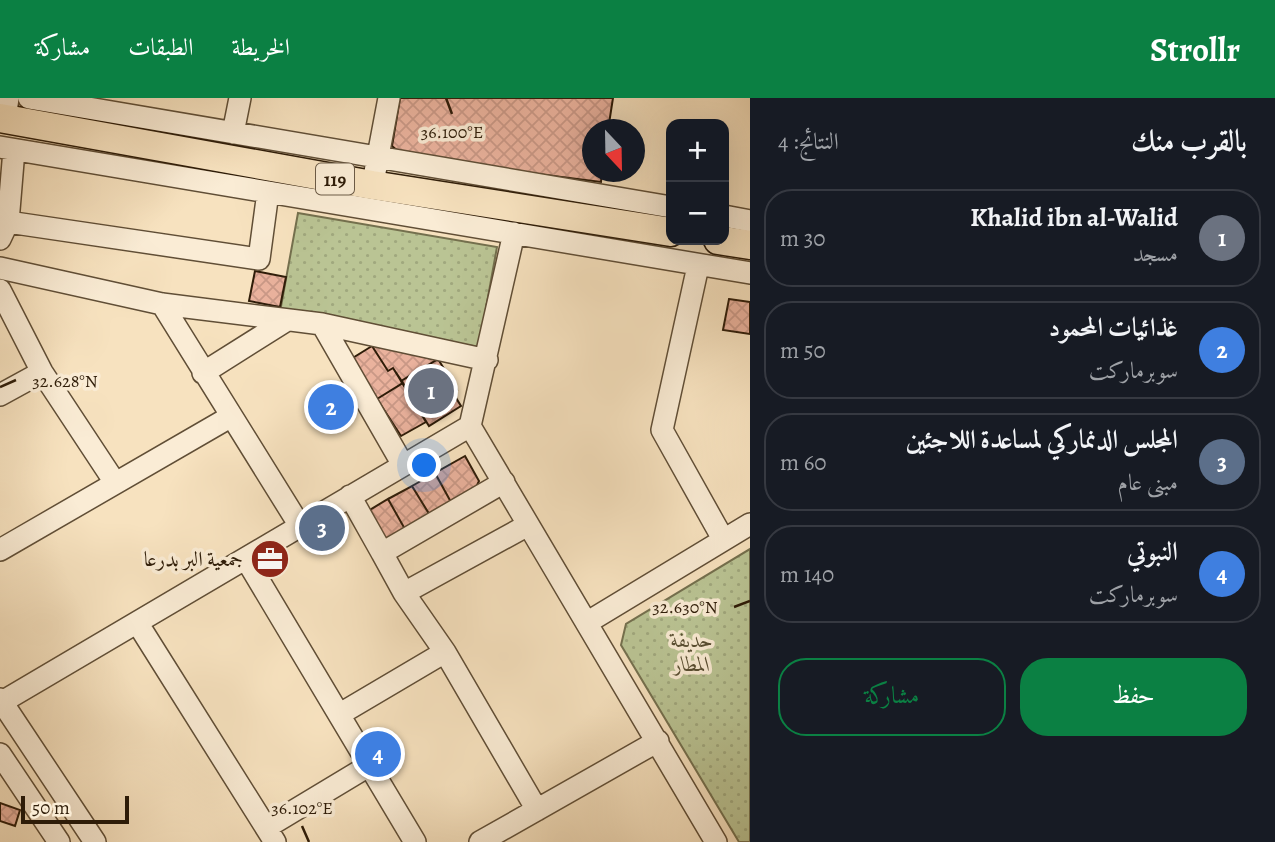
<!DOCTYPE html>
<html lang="ar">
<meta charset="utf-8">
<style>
:root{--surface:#171b24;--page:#242831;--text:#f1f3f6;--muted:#9ea1a6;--line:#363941;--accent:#0b8043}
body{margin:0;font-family:Alegreya,Amiri,serif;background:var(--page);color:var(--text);direction:rtl}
.controls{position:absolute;right:21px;top:21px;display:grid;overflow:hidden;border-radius:14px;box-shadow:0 7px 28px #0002}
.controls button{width:63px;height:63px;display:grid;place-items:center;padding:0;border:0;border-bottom:2px solid var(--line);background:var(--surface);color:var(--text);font:35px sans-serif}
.compass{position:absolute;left:582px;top:21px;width:63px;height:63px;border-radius:50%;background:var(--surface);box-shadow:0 7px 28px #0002;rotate:158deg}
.scale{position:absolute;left:21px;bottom:18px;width:108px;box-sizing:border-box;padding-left:7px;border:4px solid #2e1c08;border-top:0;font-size:19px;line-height:24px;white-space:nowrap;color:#2e1c08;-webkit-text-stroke:5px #faecd5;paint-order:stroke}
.you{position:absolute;left:425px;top:368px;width:24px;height:24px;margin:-18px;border:5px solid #fff;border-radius:50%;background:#1a73e8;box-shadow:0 0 0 10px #1a73e833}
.badge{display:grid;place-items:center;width:46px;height:46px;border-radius:50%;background:var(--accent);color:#fff;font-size:23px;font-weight:700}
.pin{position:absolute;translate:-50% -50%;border:4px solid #fff;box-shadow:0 2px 7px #0006}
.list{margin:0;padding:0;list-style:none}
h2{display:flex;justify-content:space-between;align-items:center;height:91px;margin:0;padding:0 28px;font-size:30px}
h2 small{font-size:23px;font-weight:400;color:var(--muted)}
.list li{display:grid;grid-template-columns:46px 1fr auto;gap:21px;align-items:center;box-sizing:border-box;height:98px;margin:0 14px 14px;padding:0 14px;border:2px solid var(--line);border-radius:28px}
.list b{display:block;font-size:26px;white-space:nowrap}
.list p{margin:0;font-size:23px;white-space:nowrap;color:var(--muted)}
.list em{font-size:23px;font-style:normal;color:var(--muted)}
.actions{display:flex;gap:14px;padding:21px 28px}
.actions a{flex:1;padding:16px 0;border:2px solid var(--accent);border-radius:28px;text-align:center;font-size:24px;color:var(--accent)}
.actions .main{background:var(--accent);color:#fff}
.map{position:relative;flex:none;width:750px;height:744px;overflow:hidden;direction:ltr}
header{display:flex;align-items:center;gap:42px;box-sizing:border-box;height:98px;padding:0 35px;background:var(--accent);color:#fff}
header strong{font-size:33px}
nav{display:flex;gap:38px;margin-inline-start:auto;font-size:24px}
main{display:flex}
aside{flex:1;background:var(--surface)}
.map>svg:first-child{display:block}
</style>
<header>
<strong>Strollr</strong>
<nav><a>الخريطة</a><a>الطبقات</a><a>مشاركة</a></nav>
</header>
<main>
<aside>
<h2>بالقرب منك<small>النتائج: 4</small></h2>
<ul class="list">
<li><span class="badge" style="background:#6b7280">1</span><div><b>Khalid ibn al-Walid</b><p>مسجد</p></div><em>30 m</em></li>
<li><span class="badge" style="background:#3f7fe0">2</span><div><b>غذائيات المحمود</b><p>سوبرماركت</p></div><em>50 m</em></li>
<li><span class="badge" style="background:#5c6f8a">3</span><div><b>المجلس الدنماركي لمساعدة اللاجئين</b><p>مبنى عام</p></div><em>60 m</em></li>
<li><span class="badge" style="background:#3f7fe0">4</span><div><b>النبوتي</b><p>سوبرماركت</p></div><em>140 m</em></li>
</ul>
<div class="actions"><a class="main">حفظ</a><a>مشاركة</a></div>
</aside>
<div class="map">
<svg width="750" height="744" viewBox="0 0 750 744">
<defs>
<pattern id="grass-dots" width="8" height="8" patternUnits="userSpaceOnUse" patternTransform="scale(1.75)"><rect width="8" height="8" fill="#bac494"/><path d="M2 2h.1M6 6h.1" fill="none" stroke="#a0a87e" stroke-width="1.8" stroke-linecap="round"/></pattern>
<pattern id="building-cross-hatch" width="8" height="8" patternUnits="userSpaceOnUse" patternTransform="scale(1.75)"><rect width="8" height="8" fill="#eab29d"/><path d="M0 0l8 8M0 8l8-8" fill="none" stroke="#c99886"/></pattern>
</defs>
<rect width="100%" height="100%" fill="#f7e2bf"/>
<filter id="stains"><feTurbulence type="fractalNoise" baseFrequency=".00286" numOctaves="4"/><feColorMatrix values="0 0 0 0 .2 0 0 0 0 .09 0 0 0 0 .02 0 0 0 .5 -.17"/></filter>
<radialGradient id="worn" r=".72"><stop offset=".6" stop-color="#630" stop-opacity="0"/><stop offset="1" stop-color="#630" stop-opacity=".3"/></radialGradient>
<path fill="url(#grass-dots)" stroke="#74704e" stroke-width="2" d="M298 115 497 149 479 249 280 214Z
M750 451V744H739L621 547 626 526Z"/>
<path fill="url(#building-cross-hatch)" stroke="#2e1c08" stroke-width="2" d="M400 0H613L608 32H592V74H602L601 84 405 59 392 48Z
M255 173 286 179 280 209 249 203Z
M729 201 750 204V236L723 232Z
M375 245 438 261 401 283 393 270 388 273 372 248Z
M372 248 388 273 393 270 403 285 377 301 351 261Z
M438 261 457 292 453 295 461 308 429 328 401 283Z
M403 285 426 324 401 338 377 301Z
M465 358 479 383 474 394 452 406 435 375Z
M435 375 452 406 431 419 412 388Z
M412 388 431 419 406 433 388 401Z
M388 401 406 433 381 447 363 416Z
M0 705 20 712 15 728 0 723Z"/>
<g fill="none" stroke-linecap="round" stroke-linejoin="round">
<g stroke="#604e36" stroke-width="24">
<path id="minor" d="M29 0 671 109
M5 21 8 0
M233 35 240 0
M0 49 750 175
M375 74 389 0
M724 118 750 123
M8 124 259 161 268 94
M0 141 8 124 14 52
M698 168 662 332 723 441
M0 170 162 206 322 226 487 262
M0 192 42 274 114 383
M162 206 300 428
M322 226 403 367
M203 275 287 222
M0 297 42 274
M470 328 716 744
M504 384 382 455 404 495 528 427
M350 398 382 455
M0 452 230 319
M246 461 415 744
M404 495 445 554 537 712
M588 524 750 426
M138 526 275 744
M0 601 95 744
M2 604 470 328 514 135
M340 616 445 554
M0 656 59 744
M267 729 370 667
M480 744 658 643"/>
</g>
<g stroke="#2e1c08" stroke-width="31">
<path id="major" d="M0 20 372 87 671 134
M718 142 750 147"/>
</g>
<use href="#minor" stroke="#faecd5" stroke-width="21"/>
<use href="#major" stroke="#f7e2bf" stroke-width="28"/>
</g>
<path fill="none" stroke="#2e1c08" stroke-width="2.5" d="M446 0 452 16M0 289 16 282M734 509 750 503M302 728 309 744"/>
<defs>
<g id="office-disc" transform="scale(2.0125)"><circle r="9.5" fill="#8f2418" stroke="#faecd5"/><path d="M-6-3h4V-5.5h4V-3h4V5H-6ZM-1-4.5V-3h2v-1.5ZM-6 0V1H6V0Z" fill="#fff"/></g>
</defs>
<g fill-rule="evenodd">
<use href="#office-disc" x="270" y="461"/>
</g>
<g text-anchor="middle" stroke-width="7" stroke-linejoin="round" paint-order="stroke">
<rect fill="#faecd5" stroke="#6b5a46" stroke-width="2" x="316" y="65.5" width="38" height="31" rx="5"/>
<g font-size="19" font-weight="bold" fill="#2e1c08">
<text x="335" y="88">119</text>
</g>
<g font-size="21" fill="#2e1c08" stroke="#faecd5" text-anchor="end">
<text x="243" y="468">جمعية البر بدرعا</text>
</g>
<g font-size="21" font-style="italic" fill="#584e32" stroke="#faecd5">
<text x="692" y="549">حديفة<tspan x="692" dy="24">المطار</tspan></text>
</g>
</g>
<g font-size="18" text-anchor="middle" fill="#2e1c08" stroke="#faecd5" stroke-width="7" stroke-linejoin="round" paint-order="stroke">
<text x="452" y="40">36.100°E</text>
<text x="65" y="289">32.628°N</text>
<text x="685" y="515">32.630°N</text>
<text x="302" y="716">36.102°E</text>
</g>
<rect width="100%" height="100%" filter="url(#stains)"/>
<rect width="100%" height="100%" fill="url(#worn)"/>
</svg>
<div class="controls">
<button>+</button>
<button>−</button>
</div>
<svg class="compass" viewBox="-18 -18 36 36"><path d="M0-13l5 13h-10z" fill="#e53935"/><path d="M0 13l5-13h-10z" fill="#9ea1a6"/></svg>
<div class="scale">50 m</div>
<div class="you"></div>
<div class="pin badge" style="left:431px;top:293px;background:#6b7280">1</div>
<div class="pin badge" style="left:331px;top:309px;background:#3f7fe0">2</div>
<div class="pin badge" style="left:322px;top:430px;background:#5c6f8a">3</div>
<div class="pin badge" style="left:378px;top:656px;background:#3f7fe0">4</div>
</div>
</main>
